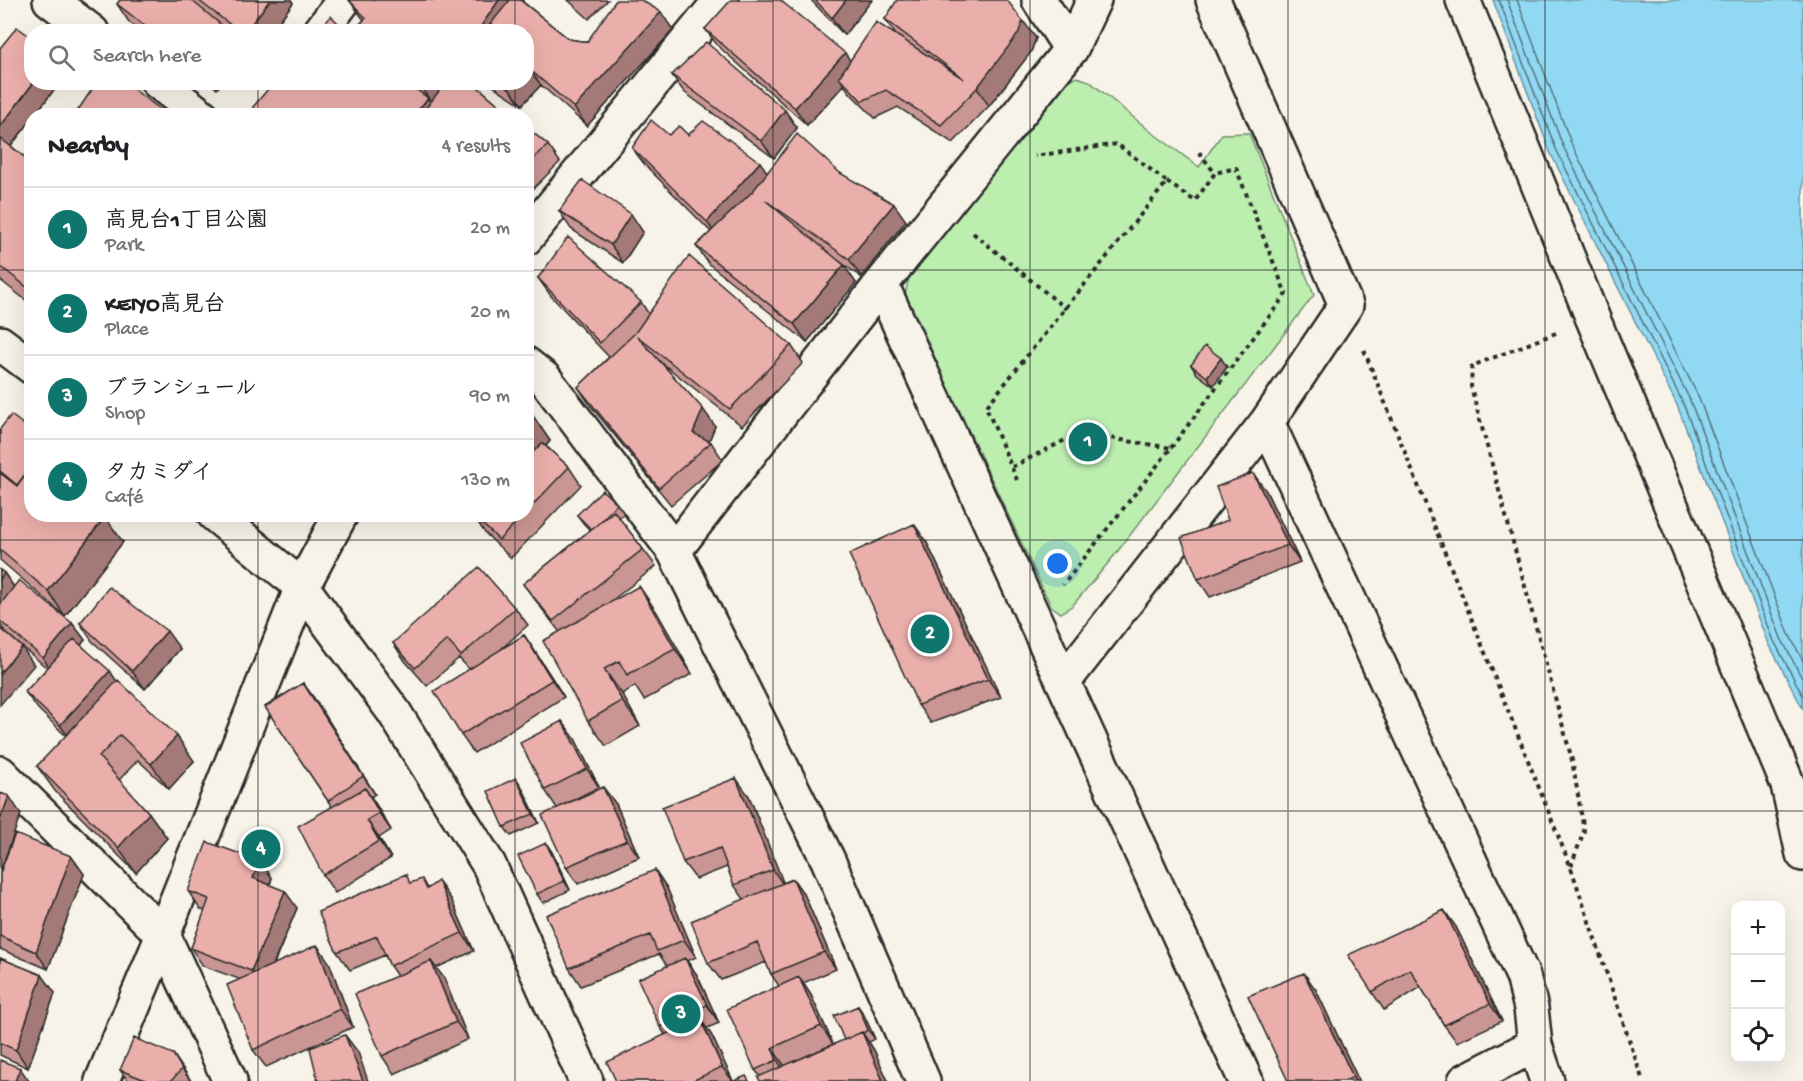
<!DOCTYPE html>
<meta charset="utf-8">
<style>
:root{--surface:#fff;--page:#f6f6f6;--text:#202124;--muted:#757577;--line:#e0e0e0;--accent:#0f766e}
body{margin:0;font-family:"Gochi Hand","Klee One",sans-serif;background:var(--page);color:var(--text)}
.controls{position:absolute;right:18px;bottom:18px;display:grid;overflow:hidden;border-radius:12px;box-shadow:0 6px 24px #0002}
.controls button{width:54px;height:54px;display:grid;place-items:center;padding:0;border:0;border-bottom:2px solid var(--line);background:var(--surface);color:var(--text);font:30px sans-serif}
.you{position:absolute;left:1058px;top:564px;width:21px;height:21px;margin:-15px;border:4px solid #fff;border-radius:50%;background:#1a73e8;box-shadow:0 0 0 9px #1a73e833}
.badge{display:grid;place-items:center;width:39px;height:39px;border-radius:50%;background:var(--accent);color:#fff;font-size:20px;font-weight:700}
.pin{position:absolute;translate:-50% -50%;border:3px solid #fff;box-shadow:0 2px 6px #0006}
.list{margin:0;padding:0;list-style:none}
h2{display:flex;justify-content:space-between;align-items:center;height:78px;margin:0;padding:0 24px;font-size:26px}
h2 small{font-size:20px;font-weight:400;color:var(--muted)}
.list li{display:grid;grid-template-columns:39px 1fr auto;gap:18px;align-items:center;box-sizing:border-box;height:84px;padding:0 24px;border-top:2px solid var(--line)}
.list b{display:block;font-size:22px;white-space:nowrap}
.list p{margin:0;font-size:20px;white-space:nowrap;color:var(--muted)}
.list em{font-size:20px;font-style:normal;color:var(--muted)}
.icon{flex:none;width:33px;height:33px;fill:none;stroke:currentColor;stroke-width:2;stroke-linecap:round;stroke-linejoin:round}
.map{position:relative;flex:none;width:1803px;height:1081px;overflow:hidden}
.search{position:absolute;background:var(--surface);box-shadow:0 6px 24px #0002;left:24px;top:24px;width:510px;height:66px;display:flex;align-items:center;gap:15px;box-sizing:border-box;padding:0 21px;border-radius:24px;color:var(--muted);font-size:22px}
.panel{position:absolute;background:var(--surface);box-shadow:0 6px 24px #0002;left:24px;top:108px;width:510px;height:414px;border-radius:24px}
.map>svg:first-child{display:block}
</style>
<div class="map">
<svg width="1803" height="1081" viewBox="0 0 1803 1081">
<rect width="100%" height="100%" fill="#f7f3e8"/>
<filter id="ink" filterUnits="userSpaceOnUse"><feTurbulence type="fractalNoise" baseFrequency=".0167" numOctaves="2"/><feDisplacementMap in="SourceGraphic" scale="12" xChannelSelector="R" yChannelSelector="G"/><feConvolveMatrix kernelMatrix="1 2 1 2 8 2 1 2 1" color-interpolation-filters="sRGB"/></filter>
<g filter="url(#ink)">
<path fill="#bbeeaf" stroke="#738c6d" stroke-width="1.5" d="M1077 77 1089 81 1150 131 1199 167 1222 134 1249 133 1314 295 1114 556 1073 605 1061 613 1051 606 905 295 909 277 1061 83Z"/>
<path fill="#91d9f3" stroke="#6893a3" stroke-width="1.5" d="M1493 0H1803V709L1769 644 1677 405 1550 152Z"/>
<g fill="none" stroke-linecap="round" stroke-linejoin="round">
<path stroke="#54717b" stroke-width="1.5" d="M1499 0 1556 149 1683 403 1774 641 1803 696
M1507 0 1563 146 1690 400 1781 638 1803 680
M1517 0 1571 143 1698 396 1789 634 1803 661"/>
<g stroke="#2b2b2b" stroke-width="38">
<path id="street" d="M50 0 92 32
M1039 0 1071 49
M1094 0 1071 49 881 284 1246 1081
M1463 0 1593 319 1788 785 1803 854
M320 32 344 0
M158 82 202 116
M526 238 721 0
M526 364 545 379 674 551 828 860 923 1081
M1267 422 1523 976 1531 1008 1535 1045 1547 1081
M674 551 881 284
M1064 681 1267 422 1346 305 1213 0
M0 773 163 935 230 1081
M102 1081 163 935 302 587 341 514
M1465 1081 1535 1045"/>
</g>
<g stroke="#2b2b2b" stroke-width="38">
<path id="secondary" d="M0 343 32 367
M214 514 302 587 394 712 489 865 586 1081"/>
</g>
<path stroke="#2b2b2b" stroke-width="4" stroke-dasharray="4.5 4.5" stroke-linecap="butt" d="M1167 182 1195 201 1215 173 1198 151
M973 233 1066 309
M1556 333 1472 366 1471 387 1572 760 1584 831 1571 866
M1364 350 1571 868 1643 1081
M1171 448 1286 294 1236 168 1215 173
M1012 467 1079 433 1171 448 1063 585
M1017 480 986 407 1167 182 1117 144 1035 156"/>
<use href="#street" stroke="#f7f3e8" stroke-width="33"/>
<use href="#secondary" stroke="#f7f3e8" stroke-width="33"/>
</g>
<path fill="#ca9693" stroke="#2b2b2b" stroke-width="1.5" d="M120 0H291L293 3 271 32H142L129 22 117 4Z
M349 0H523L522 1 569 39 587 42 673 30 587 126 541 85 522 105 487 82H526V32H362L358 26 364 20Z
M568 0H608L589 19Z
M811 0H872L844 35Z
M885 19 1036 38 1031 52 989 106 953 143 898 107 875 118 851 94 844 85 807 125 718 46 705 29 850 60 896 35Z
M0 48 32 82H60L34 116H32V119L11 146 32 163V305L0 280Z
M672 75 797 128 774 158 684 92Z
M209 82H222L217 89Z
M410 82H472L512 116 256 111 253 107 419 92Z
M526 127 548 145 560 162 526 196Z
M669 135H688L767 172 840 173 906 221 861 277 839 261 856 283 807 342 709 264 696 246 711 232 645 165 632 148Z
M559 211 643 232 623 263 571 229Z
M538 278 641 302 648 313 791 345 803 363 742 426 662 363 715 426 709 441 711 442 723 460 671 505 590 405 578 387 609 357 551 296Z
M1191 365 1227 367 1213 386 1197 374Z
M526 411 533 416 550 441 546 446 569 467 581 485 511 558 485 533 473 515 526 514Z
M0 429 32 514 123 542 65 616 0 560Z
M1266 491 1300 562 1210 597 1198 579 1228 520Z
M617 504 624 513 619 518 643 549 656 566 610 602 656 611 692 674 644 700 635 686 622 694 640 726 606 746 588 721 559 631 536 601 523 584 590 530 584 524 577 515Z
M926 541 1001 697 931 723 918 705Z
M0 570 4 573 14 587 72 623 85 640 81 645 194 761 169 789 138 760 119 780 149 813 167 838 136 873 55 791 37 766 66 736 38 709 25 692 47 668 5 632 0 624Z
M515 608 528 625 500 650 524 635 536 653 564 697 474 753 461 735 469 669 459 658 427 686 405 661 393 643Z
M80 623 180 649 145 689 92 641Z
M303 683 316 701 375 794 371 797 391 830 379 838 391 858 335 893 323 875 332 807 265 707Z
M562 721 575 739 599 787 561 806 616 804 639 857 578 884 566 867 557 808 545 790Z
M516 778 522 787 539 823 511 836 504 827Z
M749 796 783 883 793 879 805 896 836 969 803 983 811 995 833 1044 784 1066 844 1040 858 1006 864 1015 875 1039 869 1042 874 1050 888 1081H760V1076L755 1070 779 986 771 974 766 962 721 980 708 963 744 899 734 885 727 867 696 879 683 862Z
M546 843 552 852 570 890 543 903 537 894Z
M71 856 84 874 48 969 0 949V873Z
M260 861 272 878 270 885 297 908 274 964 329 962 353 1027 266 1067 253 1050 239 979 203 966 191 948 205 911 200 909 188 891Z
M655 870 667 888 696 957 687 961 697 975 719 1023 707 1028 712 1036 733 1081H616L665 1034 660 1027 667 966 659 954 581 986 569 968Z
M412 883 428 888 451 899 474 951 436 968 444 978 468 1039 394 1074 382 1056 397 976 390 966 385 955 350 970 337 952Z
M1456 927 1502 1021 1457 1042 1444 1025 1421 987 1384 1010 1372 992Z
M0 958 42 975 55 993 28 1068 0 1055Z
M1316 990 1359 1081H1288Z
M173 1054 191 1081H128L120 1070Z"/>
<path fill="#a47a78" stroke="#2b2b2b" stroke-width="1.5" d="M270 0H291L293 3 271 32H245Z
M499 0H523L501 32H477Z
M846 0H872L844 35 832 18Z
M661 12 673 30 587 126 574 108Z
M1023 21 1036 38 1031 52 989 106 977 88Z
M845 53 857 71 839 77 844 85 807 125 795 108Z
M528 68 541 85 522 105 509 88 514 82H526V70Z
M34 82H60L34 116H32V119L6 152 0 143V127Z
M212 82H222L217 89Z
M429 82H458L435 108 423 90Z
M428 98 440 116H413Z
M785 110 797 128 774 158 761 141Z
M760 162 772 179 719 240 707 222Z
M894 204 906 221 861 277 849 259Z
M631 214 643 232 623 263 611 245Z
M844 265 856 283 807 342 794 324Z
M1221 358 1227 367 1213 386 1207 377Z
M703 409 715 426 707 446 693 433Z
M533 416 550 441 526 468V423Z
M1253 473 1266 491 1300 562 1288 545Z
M105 517 123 542 65 616 48 591Z
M914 524 926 541 1001 697 988 679Z
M4 573 16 590 0 614V579Z
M639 586 656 611 692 674 675 649Z
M72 623 85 640 55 676 43 658Z
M167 631 180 649 145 689 132 671Z
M524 635 536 653 564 697 552 680Z
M22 647 34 665 0 705V673Z
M604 669 622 694 640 726 622 701Z
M110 671 122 689 73 743 60 725Z
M303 683 316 701 375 794 363 776Z
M562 721 575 739 599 787 587 769Z
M177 736 194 761 169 789 151 764Z
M516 778 522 787 539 823 533 814Z
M736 778 749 796 785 887 773 870Z
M603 787 616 804 639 857 627 840Z
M365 788 377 806 391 830 379 813Z
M9 796 21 814 0 872V820Z
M149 813 167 838 136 873 118 848Z
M367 820 379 838 391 858 379 841Z
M546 843 552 852 570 890 564 881Z
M71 856 84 874 48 969 36 952Z
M260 861 272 878 265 895 253 878Z
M655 870 667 888 696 957 684 940Z
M793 879 805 896 836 969 824 952Z
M438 881 451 899 474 951 462 933Z
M285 891 297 908 263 988 251 971Z
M1444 910 1456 927 1502 1021 1490 1004Z
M317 945 329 962 353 1027 340 1009Z
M685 958 697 975 719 1023 707 1005Z
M431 961 444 978 468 1039 456 1022Z
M1304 973 1316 990 1359 1081H1355L1353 1077Z
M42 975 55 993 28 1068 16 1050Z
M799 977 811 995 833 1044 821 1026Z
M858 1006 864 1015 875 1039 868 1030Z
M700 1018 712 1036 733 1081 722 1067Z
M862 1032 874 1050 888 1081H883Z
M345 1035 358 1052 368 1081H363Z
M772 1048 784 1065 789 1078 777 1060Z
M173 1054 191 1081 182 1069Z
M20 1068 29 1081H15Z"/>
<path fill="#ebafab" stroke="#2b2b2b" stroke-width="1.5" d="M120 0H191L230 32H153L117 4Z
M198 0H270L245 32H240Z
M349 0H499L477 32H364L358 26 366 18Z
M510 0H520L569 39 587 42 616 0H641L661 12 574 108 528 68 526 70V32H484Z
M731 0H780L845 53 795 108 705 29Z
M815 0H846L832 18Z
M897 0H1007L1023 21 1018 34 977 88 941 125 886 90 862 101 839 77 876 22 964 79 885 19Z
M331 16 347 32H318Z
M17 27 32 38V82H34L0 127V48Z
M706 42 785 110 761 141 672 75Z
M97 82H124L169 116H74Z
M274 82H406L428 98 413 116H252L256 110 253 107Z
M415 82H429L423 90Z
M446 82H472L512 116H420Z
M501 82H514L509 88Z
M651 120 669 135 679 126 688 135 703 121 760 162 707 222 632 148Z
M526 127 548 145 526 166Z
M797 134 840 173 894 204 849 259 765 200 844 265 794 324 696 246 753 191Z
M0 138 32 163V291L0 266Z
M582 180 631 214 611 245 559 211Z
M568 237 641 302 600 343 538 278Z
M689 256 791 345 730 409 637 336 703 409 693 433 711 442 659 488 578 387 635 333Z
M1205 346 1221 358 1207 377 1191 365Z
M526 411 533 416 526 423Z
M11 415 32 431V465L17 485 0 471V429Z
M542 443 569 467 526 512V459Z
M32 465V514H102L105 517 48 591 0 550V473L17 486Z
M1253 473 1288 545 1198 579 1181 538 1228 520 1216 487Z
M602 490 617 504 598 524 591 529 577 515Z
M614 511 643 549 553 621 523 584Z
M474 514H524L499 540 473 515Z
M914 524 988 679 918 705 849 554Z
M479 567 515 608 461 656 447 640 415 668 393 643Z
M0 570 4 573 0 579Z
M19 580 72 623 43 658 0 621V605Z
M639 586 675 649 627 675 619 661 604 669 622 701 588 721 543 641Z
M109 587 167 631 132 671 80 623Z
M0 628 22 647 0 673Z
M524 635 552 680 461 735 434 691Z
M74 639 110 671 60 725 25 692Z
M118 680 177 736 151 764 120 735 99 757 149 813 118 848 37 766Z
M303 683 363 776 328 801 265 707Z
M562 721 587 769 545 790 520 743Z
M516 778 533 814 504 827 488 791Z
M736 778 773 870 734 885 720 848 683 862 662 807Z
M603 787 627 840 566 867 542 815Z
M365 788 379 813 367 820 379 841 323 875 298 826Z
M0 793 9 796 0 820Z
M15 834 71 856 36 952 0 936V873Z
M207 842 260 861 253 878 285 891 251 971 191 948 209 899 188 891Z
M546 843 564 881 537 894 518 856Z
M655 870 684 940 657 951 650 935 569 968 546 915Z
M406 874 410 883 422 879 427 889 438 881 462 933 390 966 377 936 337 952 318 912Z
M793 879 824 952 771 974 757 942 708 963 691 921Z
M1444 910 1490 1004 1444 1025 1410 969 1372 992 1348 955Z
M317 945 340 1009 253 1050 227 985Z
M0 958 42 975 16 1050 0 1043Z
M685 958 707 1005 660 1027 638 979Z
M431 961 456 1022 382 1056 355 994Z
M1304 973 1353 1077 1345 1081H1288L1248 996Z
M799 977 821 1026 772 1048 777 1060 755 1070 727 1009Z
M858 1006 868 1030 863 1033 862 1032 844 1040 834 1016Z
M700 1018 722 1067 692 1081H616L607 1062Z
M862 1032 883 1081H760L758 1077Z
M345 1035 363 1081H318L310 1048Z
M134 1038 173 1054 182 1069 171 1081H148L120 1070Z
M0 1060 20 1068 15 1081H0Z
M746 1076 749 1081H734Z"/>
</g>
<path fill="none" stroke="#2b2b2b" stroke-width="1.5" stroke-opacity="0.55" d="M258 0V32M515 0V32M773 0V1081M1030 0V1081M1288 0V1081M1545 0V1081M258 82V116M515 82V116M0 270H32M526 270H1803M258 514V1081M515 514V1081M0 540H1803M0 811H1803"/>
</svg>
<div class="controls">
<button>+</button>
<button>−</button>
<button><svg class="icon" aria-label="locate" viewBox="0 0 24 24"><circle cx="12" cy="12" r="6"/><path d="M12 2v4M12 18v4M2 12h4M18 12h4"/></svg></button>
</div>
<div class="you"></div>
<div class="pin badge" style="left:1088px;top:442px">1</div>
<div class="pin badge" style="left:930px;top:634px">2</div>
<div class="pin badge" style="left:681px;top:1014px">3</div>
<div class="pin badge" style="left:261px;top:849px">4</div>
<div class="search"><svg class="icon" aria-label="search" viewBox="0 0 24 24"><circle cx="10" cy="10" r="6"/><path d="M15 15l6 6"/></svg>Search here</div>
<section class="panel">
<h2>Nearby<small>4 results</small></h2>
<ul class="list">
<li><span class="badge">1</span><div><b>高見台1丁目公園</b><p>Park</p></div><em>20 m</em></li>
<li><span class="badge">2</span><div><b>KEIYO高見台</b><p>Place</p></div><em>20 m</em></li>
<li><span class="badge">3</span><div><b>ブランシュール</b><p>Shop</p></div><em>90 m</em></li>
<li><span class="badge">4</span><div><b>タカミダイ</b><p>Café</p></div><em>130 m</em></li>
</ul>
</section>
</div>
